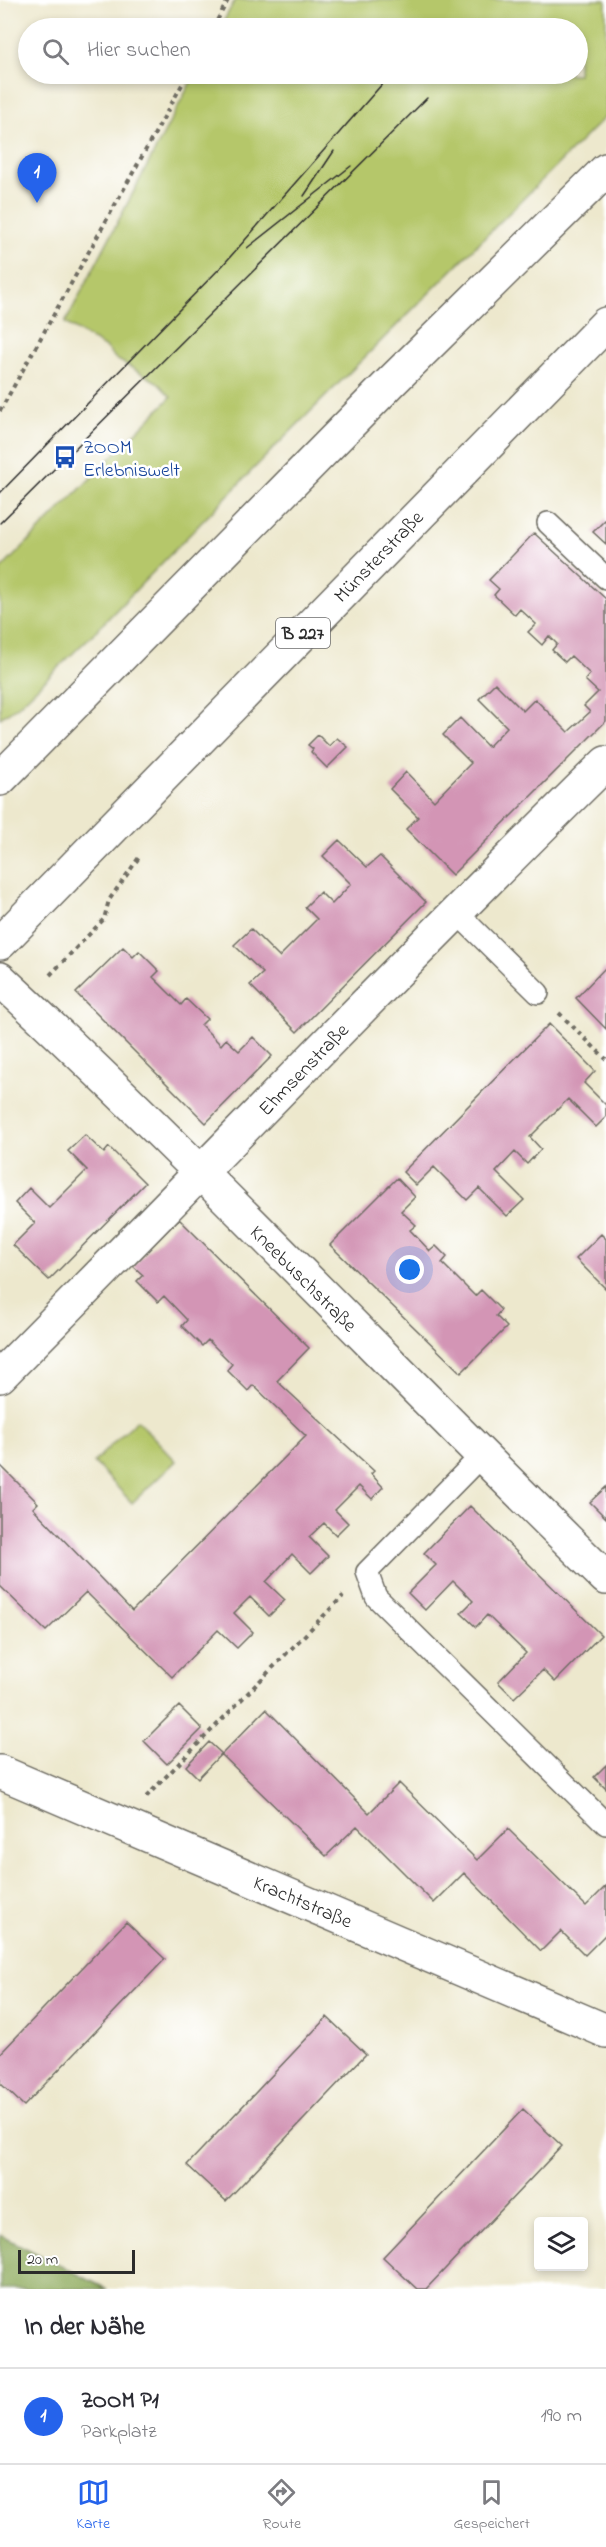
<!DOCTYPE html>
<html lang="de">
<meta charset="utf-8">
<style>
:root{--surface:#fff;--page:#f2f2f3;--text:#2b2b33;--muted:#7c7c81;--line:#e1e1e2;--accent:#2563eb}
body{margin:0;font-family:"Indie Flower",sans-serif;background:var(--page);color:var(--text)}
.controls{position:absolute;right:18px;bottom:18px;display:grid;overflow:hidden;border-radius:6px;box-shadow:0 3px 9px #0003}
.controls button{width:54px;height:54px;display:grid;place-items:center;padding:0;border:0;border-bottom:2px solid var(--line);background:var(--surface);color:var(--text);font:30px sans-serif}
.scale{position:absolute;left:18px;bottom:15px;width:117px;box-sizing:border-box;padding-left:6px;border:3px solid #2b2b2b;border-top:0;font-size:16px;line-height:21px;white-space:nowrap;color:#2b2b2b;-webkit-text-stroke:4px #fff;paint-order:stroke}
.you{position:absolute;left:410px;top:1270px;width:21px;height:21px;margin:-15px;border:4px solid #fff;border-radius:50%;background:#1a73e8;box-shadow:0 0 0 9px #1a73e833}
.badge{display:grid;place-items:center;width:39px;height:39px;border-radius:50%;background:var(--accent);color:#fff;font-size:20px;font-weight:700}
.pin{position:absolute;translate:-50% -50px;filter:drop-shadow(0 2px 3px #0008)}
.pin::after{content:'';position:absolute;top:32px;width:21px;height:18px;background:inherit;clip-path:polygon(0 0,100% 0,50% 100%)}
.list{margin:0;padding:0;list-style:none}
h2{display:flex;justify-content:space-between;align-items:center;height:78px;margin:0;padding:0 24px;font-size:26px}
h2 small{font-size:20px;font-weight:400;color:var(--muted)}
.list li{display:grid;grid-template-columns:39px 1fr auto;gap:18px;align-items:center;box-sizing:border-box;height:96px;padding:0 24px;border-top:2px solid var(--line)}
.list b{display:block;font-size:22px;white-space:nowrap}
.list p{margin:0;font-size:20px;white-space:nowrap;color:var(--muted)}
.list em{font-size:20px;font-style:normal;color:var(--muted)}
.icon{flex:none;width:33px;height:33px;fill:none;stroke:currentColor;stroke-width:2;stroke-linecap:round;stroke-linejoin:round}
.map{position:relative;flex:none;width:606px;height:2289px;overflow:hidden}
.search{position:absolute;background:var(--surface);box-shadow:0 3px 9px #0003;left:18px;right:18px;top:18px;height:66px;display:flex;align-items:center;gap:15px;box-sizing:border-box;padding:0 21px;border-radius:33px;color:var(--muted);font-size:22px}
.sheet{height:174px;background:var(--surface)}
nav{display:flex;justify-content:space-around;align-items:center;box-sizing:border-box;height:84px;border-top:2px solid var(--line);background:var(--surface);font-size:16px;color:var(--muted)}
nav a{display:grid;justify-items:center;gap:3px}
nav .on{color:var(--accent)}
.map>svg:first-child{display:block}
</style>
<div class="map">
<svg width="606" height="2289" viewBox="0 0 606 2289">
<rect width="100%" height="100%" fill="#fff"/>
<filter id="ink" filterUnits="userSpaceOnUse"><feTurbulence type="fractalNoise" baseFrequency=".0167" numOctaves="2"/><feDisplacementMap in="SourceGraphic" scale="12" xChannelSelector="R" yChannelSelector="G"/><feConvolveMatrix kernelMatrix="1 2 1 2 8 2 1 2 1" color-interpolation-filters="sRGB"/></filter>
<filter id="wash" filterUnits="userSpaceOnUse"><feTurbulence type="fractalNoise" baseFrequency=".008" numOctaves="4" result="noise"/><feDisplacementMap in="SourceGraphic" scale="24" xChannelSelector="R" yChannelSelector="G"/><feGaussianBlur stdDeviation="1.35" result="paint"/><feColorMatrix in="noise" values="0 0 0 0 0 0 0 0 0 0 0 0 0 0 0 0 0 1.4 0 .05"/><feComposite in="paint" operator="in"/></filter>
<g filter="url(#wash)">
<rect width="100%" height="100%" fill="#ede8cd"/>
<path fill="#b5c76b" stroke="#70794b" stroke-width="1.5" d="M235 0H606V116L269 453 92 635 18 706 0 718V570L171 397 157 382 116 359 106 348 65 323 195 74H578V28H220Z
M137 1420 176 1461 132 1503 94 1462Z"/>
<path fill="#90ac5f" stroke="#5e6c45" stroke-width="1.5" d="M0 2235 107 2289H0Z"/>
<g id="blocks">
<path fill="#d395b5" d="M606 519V544L593 532Z
M534 533 606 599V721L452 875 406 829 418 817 390 789 406 772 434 801 471 763 443 735 460 718 488 747 507 727 479 699 495 683 523 711 535 699 568 732 590 712 584 706 598 692 585 680 590 674 571 656 565 662 552 650 557 644 549 636 542 645 528 632 536 624 520 609 515 615 494 595 499 589 489 580Z
M318 735 329 746 337 738 348 747 327 768 311 752 313 749 308 745Z
M339 840 367 867 380 856 426 902 297 1032 250 985 263 973 234 945 251 929 279 957 317 919 305 907 320 892 332 904 351 884 323 856Z
M123 947 133 957 139 951 159 971 153 977 181 1005 186 999 207 1019 201 1025 221 1045 226 1039 239 1051 253 1037 272 1056 206 1123 76 993Z
M606 967V1029L576 998Z
M549 1024 595 1071 584 1083 606 1105V1117L596 1127 568 1099 530 1137 541 1149 527 1164 515 1152 496 1172 524 1200 507 1216 479 1188 467 1200 434 1167 416 1185 403 1172Z
M85 1135 104 1153 109 1147 145 1183 49 1280 13 1245 35 1223 15 1203 29 1188 49 1208 87 1170 68 1151Z
M397 1178 415 1197 401 1211 416 1225 410 1230 430 1251 436 1246 447 1257 442 1263 475 1296 481 1290 501 1310 496 1316 507 1327 461 1373 330 1245Z
M179 1219 309 1348 277 1381 374 1471 371 1474 383 1487 372 1499 359 1486 335 1510 348 1523 336 1535 324 1523 309 1537 328 1556 311 1573 292 1554 266 1582 285 1600 269 1616 250 1597 234 1613 253 1632 237 1648 218 1630 172 1677 86 1592 46 1631 0 1586V1465L38 1503 33 1508 132 1611 306 1436 253 1385 248 1391 227 1370 232 1364 208 1340 202 1346 182 1326 187 1320 164 1296 158 1302 137 1281 143 1275 133 1266Z
M601 1234 606 1239V1289L576 1259Z
M606 1487V1518L590 1502Z
M470 1506 601 1635 555 1682 543 1670 514 1698 498 1682 526 1653 487 1615 476 1627 461 1613 473 1601 453 1581 425 1610 408 1593 436 1565 424 1553Z
M179 1706 202 1729 167 1764 144 1741Z
M266 1709 369 1813 399 1783 477 1860 508 1829 586 1906 606 1886V1934L585 1955 561 1931 541 1951 464 1873 434 1903 357 1826 326 1856 221 1754 198 1778 186 1766 209 1742 222 1754Z
M606 1765V1789L594 1777Z
M126 1922 165 1959 24 2106 0 2083V2054Z
M327 2017 366 2054 226 2201 187 2165Z
M523 2109 562 2146 426 2289H417L383 2257Z"/>
</g>
</g>
<g filter="url(#ink)">
<use href="#blocks" fill-opacity="0" stroke="#6f6d64" stroke-width="1.5"/>
<g fill="none" stroke-linecap="round" stroke-linejoin="round">
<g stroke="#6f6d64" stroke-width="24">
<path id="lane" d="M548 523 606 578
M455 911 538 993
M481 1456 367 1572 376 1597 606 1824"/>
</g>
<g stroke="#6f6d64" stroke-width="36">
<path id="street" d="M0 979C208 1172 403 1380 606 1578
M0 1376C203 1172 401 964 606 763
M0 1772 606 2031"/>
</g>
<g stroke="#6f6d64" stroke-width="36">
<path id="primary" d="M0 779 392 381 606 170
M0 943 606 324"/>
</g>
<path stroke="#6f6d64" stroke-width="4" stroke-dasharray="4.5 4.5" stroke-linecap="butt" d="M213 28 228 0
M0 411 188 74
M50 975 104 919 109 900 140 856
M559 1013 606 1059
M146 1797 343 1596"/>
<use href="#lane" stroke="#fff" stroke-width="21"/>
<use href="#street" stroke="#fff" stroke-width="33"/>
<use href="#primary" stroke="#fff" stroke-width="33"/>
<path stroke="#2b2b2b" stroke-width="1.5" d="M304 196 334 151
M247 248 351 166
M0 493 223 265 391 74
M0 523 427 98"/>
</g>
</g>
<defs>
<g id="bus-bare" transform="scale(1.8)"><path d="M-5-6H5V4H4V6H2V4H-2V6H-4V4H-5ZM-3.5-4V0h7V-4ZM-3.5 1.2v1.5H-2V1.2ZM2 1.2v1.5H3.5V1.2Z" fill="#1a4fb4" stroke="#fff" stroke-width="2.5" paint-order="stroke"/></g>
</defs>
<g fill-rule="evenodd">
<use href="#bus-bare" x="65" y="457"/>
</g>
<g text-anchor="middle" stroke-width="5" stroke-linejoin="round" paint-order="stroke">
<rect fill="#fff" stroke="#6b6b6b" stroke-width="1.5" x="276" y="618" width="54" height="30" rx="4.5"/>
<g font-size="18" font-weight="bold" fill="#2b2b2b">
<text x="303" y="639">B 227</text>
</g>
<g font-size="20" fill="#164399" stroke="#fff" text-anchor="start">
<text x="83" y="453">ZOOM<tspan x="83" dy="23">Erlebniswelt</tspan></text>
</g>
<g font-size="20" fill="#2b2b2b" stroke="#fff">
<text transform="translate(378 556) rotate(-46)" y="7">Münsterstraße</text>
<text transform="translate(303 1069) rotate(-46)" y="7">Ehmsenstraße</text>
<text transform="translate(304 1278) rotate(45)" y="7">Kneebuschstraße</text>
<text transform="translate(303 1901) rotate(23)" y="7">Krachtstraße</text>
</g>
</g>
</svg>
<div class="controls">
<button><svg class="icon" aria-label="layers" viewBox="0 0 24 24"><path d="M12 4l9 5-9 5-9-5zM3 14l9 5 9-5"/></svg></button>
</div>
<div class="scale">20 m</div>
<div class="you"></div>
<div class="pin badge" style="left:37px;top:203px">1</div>
<div class="search"><svg class="icon" aria-label="search" viewBox="0 0 24 24"><circle cx="10" cy="10" r="6"/><path d="M15 15l6 6"/></svg>Hier suchen</div>
</div>
<section class="sheet">
<h2>In der Nähe<small></small></h2>
<ul class="list">
<li><span class="badge">1</span><div><b>ZOOM P1</b><p>Parkplatz</p></div><em>190 m</em></li>
</ul>
</section>
<nav>
<a class="on"><svg class="icon" aria-label="map" viewBox="0 0 24 24"><path d="M3 6l6-2 6 2 6-2v14l-6 2-6-2-6 2zM9 4v14M15 6v14"/></svg>Karte</a>
<a><svg class="icon" aria-label="directions" viewBox="0 0 24 24"><path d="M12 3l9 9-9 9-9-9zM9 14v-3h6M13 9l2 2-2 2"/></svg>Route</a>
<a><svg class="icon" aria-label="saved" viewBox="0 0 24 24"><path d="M7 4h10v16l-5-4-5 4z"/></svg>Gespeichert</a>
</nav>
